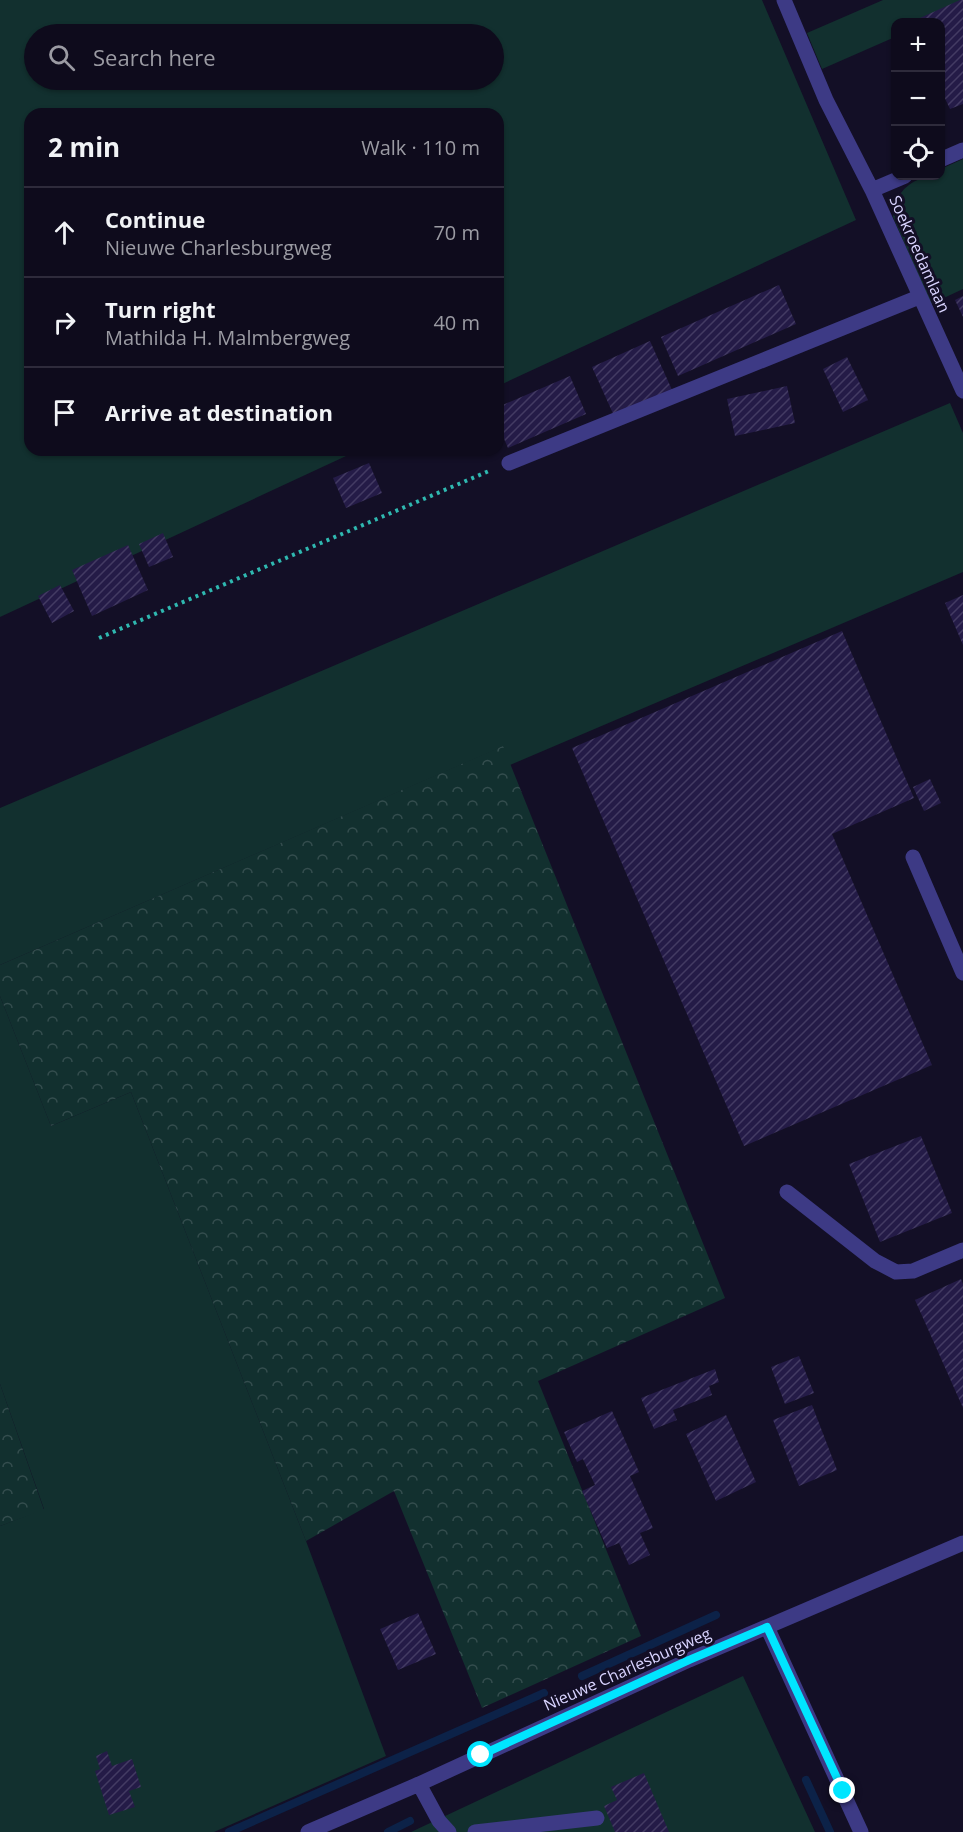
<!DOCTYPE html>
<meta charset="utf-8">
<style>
:root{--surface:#0e0b1c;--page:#1c1929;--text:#f1f3f6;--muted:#9b9ba3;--line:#2e2b3b}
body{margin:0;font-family:"Open Sans",sans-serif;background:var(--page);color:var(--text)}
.controls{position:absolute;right:18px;top:18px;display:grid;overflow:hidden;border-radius:12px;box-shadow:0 2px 4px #0004}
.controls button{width:54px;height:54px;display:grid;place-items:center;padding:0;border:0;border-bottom:2px solid var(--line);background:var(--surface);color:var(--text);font:30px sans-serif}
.stop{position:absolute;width:18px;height:18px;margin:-14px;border:4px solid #00e5ff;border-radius:50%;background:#fff}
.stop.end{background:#00e5ff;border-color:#fff;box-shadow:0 2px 6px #0008}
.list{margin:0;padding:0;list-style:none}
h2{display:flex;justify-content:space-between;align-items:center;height:78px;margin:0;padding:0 24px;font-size:26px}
h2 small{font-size:20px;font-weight:400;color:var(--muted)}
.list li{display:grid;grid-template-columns:39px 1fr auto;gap:18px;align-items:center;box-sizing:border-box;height:90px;padding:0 24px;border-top:2px solid var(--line)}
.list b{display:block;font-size:22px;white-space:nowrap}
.list p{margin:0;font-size:20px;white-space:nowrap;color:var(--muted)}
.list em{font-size:20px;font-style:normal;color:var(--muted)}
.icon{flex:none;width:33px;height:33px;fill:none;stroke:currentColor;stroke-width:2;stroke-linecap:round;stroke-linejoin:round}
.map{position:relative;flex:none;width:963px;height:1832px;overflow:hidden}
.search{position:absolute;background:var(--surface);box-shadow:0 2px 4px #0004;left:24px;top:24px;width:480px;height:66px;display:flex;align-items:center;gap:15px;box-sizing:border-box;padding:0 21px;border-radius:33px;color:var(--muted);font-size:22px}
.panel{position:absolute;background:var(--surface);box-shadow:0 2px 4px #0004;left:24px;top:108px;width:480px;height:348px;border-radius:18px}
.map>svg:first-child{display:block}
</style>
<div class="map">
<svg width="963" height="1832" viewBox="0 0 963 1832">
<defs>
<pattern id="forest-crowns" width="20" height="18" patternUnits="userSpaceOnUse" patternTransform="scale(1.5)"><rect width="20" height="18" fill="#12302f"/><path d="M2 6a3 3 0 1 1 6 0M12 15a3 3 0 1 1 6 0" fill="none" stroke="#344d4e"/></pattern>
<pattern id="building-hatch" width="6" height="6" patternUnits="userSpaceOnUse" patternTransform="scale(1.5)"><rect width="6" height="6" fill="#241b47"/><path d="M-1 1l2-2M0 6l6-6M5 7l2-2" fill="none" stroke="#433b63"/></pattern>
</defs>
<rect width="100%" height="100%" fill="#130f26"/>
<path fill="#12302f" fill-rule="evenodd" d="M0 0H762L856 220 498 386V114H30V450H359L0 617ZM34 34H494V80H34Z
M883 0H963V8L929 22H896L895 37 822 69 807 33Z
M963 159V289L931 304 893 217C895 190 913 176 940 176L941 169Z
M950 403 963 433V572L510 765 502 747 0 965V808Z
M0 996 51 1126 131 1092 306 1541 386 1756 214 1832H0V1526L44 1509 0 1384Z
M743 1676 815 1832H411Z"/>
<path fill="url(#forest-crowns)" d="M503 746 725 1298 538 1381 641 1636 482 1708 394 1491 306 1541 131 1092 51 1126 0 996V965Z
M0 1384 44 1510 0 1526Z"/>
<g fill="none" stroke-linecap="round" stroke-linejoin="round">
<path stroke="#0c2248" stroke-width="8" d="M582 1676 716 1615
M806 1780 830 1832
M229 1832 544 1693
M388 1832 410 1821"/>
</g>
<path fill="url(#building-hatch)" d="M960 0H963V104L950 109 940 88V22H911Z
M779 285 796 324 678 376 661 337Z
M963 296V317L955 300Z
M650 341 673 392 615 418 592 367Z
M847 357 868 400 843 412 823 369Z
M570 376 586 414 508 448 498 425V407Z
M787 386 795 423 735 436 727 399Z
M369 463 382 493 346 508 333 478Z
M163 533 173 557 149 567 139 544Z
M128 545 148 590 92 616 72 570Z
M60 585 74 611 52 623 38 596Z
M963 595V645L945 603Z
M842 631 914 798 832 834 932 1065 744 1146 572 748Z
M930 779 941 803 924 811 913 787Z
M921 1136 952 1213 880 1242 849 1164Z
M961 1279 963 1284V1408L915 1300Z
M799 1356 814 1393 785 1404 771 1367Z
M715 1369 719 1382 709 1386 712 1395 673 1410 677 1420 654 1429 641 1398Z
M812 1405 837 1470 799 1486 773 1420Z
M612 1411 639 1472 630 1476 653 1528 640 1533 650 1555 629 1565 619 1543 607 1548 582 1491 595 1485 583 1459 577 1462 564 1432Z
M726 1415 756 1482 716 1501 686 1434Z
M418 1613 436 1654 398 1670 380 1629Z
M107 1751 112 1766 132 1759 141 1787 129 1791 135 1807 109 1815 95 1771 100 1769 96 1756Z
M644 1773 669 1832H615L604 1806 617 1800 611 1787Z"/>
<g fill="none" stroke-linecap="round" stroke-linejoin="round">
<path stroke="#2fb8b0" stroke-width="4" stroke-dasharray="3 4.5" stroke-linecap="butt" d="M99 638 489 471"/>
<path stroke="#3d3a85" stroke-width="15" d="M784 0 826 100 872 190 963 391
M940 160 963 150
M872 190 905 176
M509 463 919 297
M913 857 963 973
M787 1192 875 1261 896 1272 913 1271 963 1250
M767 1627 861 1832
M419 1784 439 1821 449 1832
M308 1832 419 1784 689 1660 963 1543
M475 1832 597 1818"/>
</g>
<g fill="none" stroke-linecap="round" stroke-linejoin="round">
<path stroke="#00e5ff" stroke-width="8" d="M481 1755 689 1660 767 1627 843 1791"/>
</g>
<g text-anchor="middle" stroke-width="6" stroke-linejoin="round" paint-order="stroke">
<g font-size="16" fill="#d9d4ff" stroke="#130f26">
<text transform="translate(920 254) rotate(66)" y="6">Soekroedamlaan</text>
<text transform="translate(627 1669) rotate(-24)" y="6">Nieuwe Charlesburgweg</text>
</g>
</g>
</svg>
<div class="controls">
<button>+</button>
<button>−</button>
<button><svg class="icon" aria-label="locate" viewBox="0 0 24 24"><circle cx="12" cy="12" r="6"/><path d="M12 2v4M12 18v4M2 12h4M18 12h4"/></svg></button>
</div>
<div class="stop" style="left:481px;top:1755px"></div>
<div class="stop end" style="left:843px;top:1791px"></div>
<div class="search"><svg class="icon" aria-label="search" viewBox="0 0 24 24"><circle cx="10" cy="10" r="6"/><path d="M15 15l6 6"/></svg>Search here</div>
<section class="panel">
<h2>2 min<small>Walk · 110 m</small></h2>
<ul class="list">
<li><svg class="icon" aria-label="ahead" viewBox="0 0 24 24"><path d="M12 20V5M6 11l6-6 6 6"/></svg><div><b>Continue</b><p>Nieuwe Charlesburgweg</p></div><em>70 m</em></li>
<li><svg class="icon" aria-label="right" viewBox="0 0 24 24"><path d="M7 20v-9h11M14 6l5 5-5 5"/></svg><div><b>Turn right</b><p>Mathilda H. Malmbergweg</p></div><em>40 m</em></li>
<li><svg class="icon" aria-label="arrive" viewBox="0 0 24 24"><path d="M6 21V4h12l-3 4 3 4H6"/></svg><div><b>Arrive at destination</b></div></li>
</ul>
</section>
</div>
